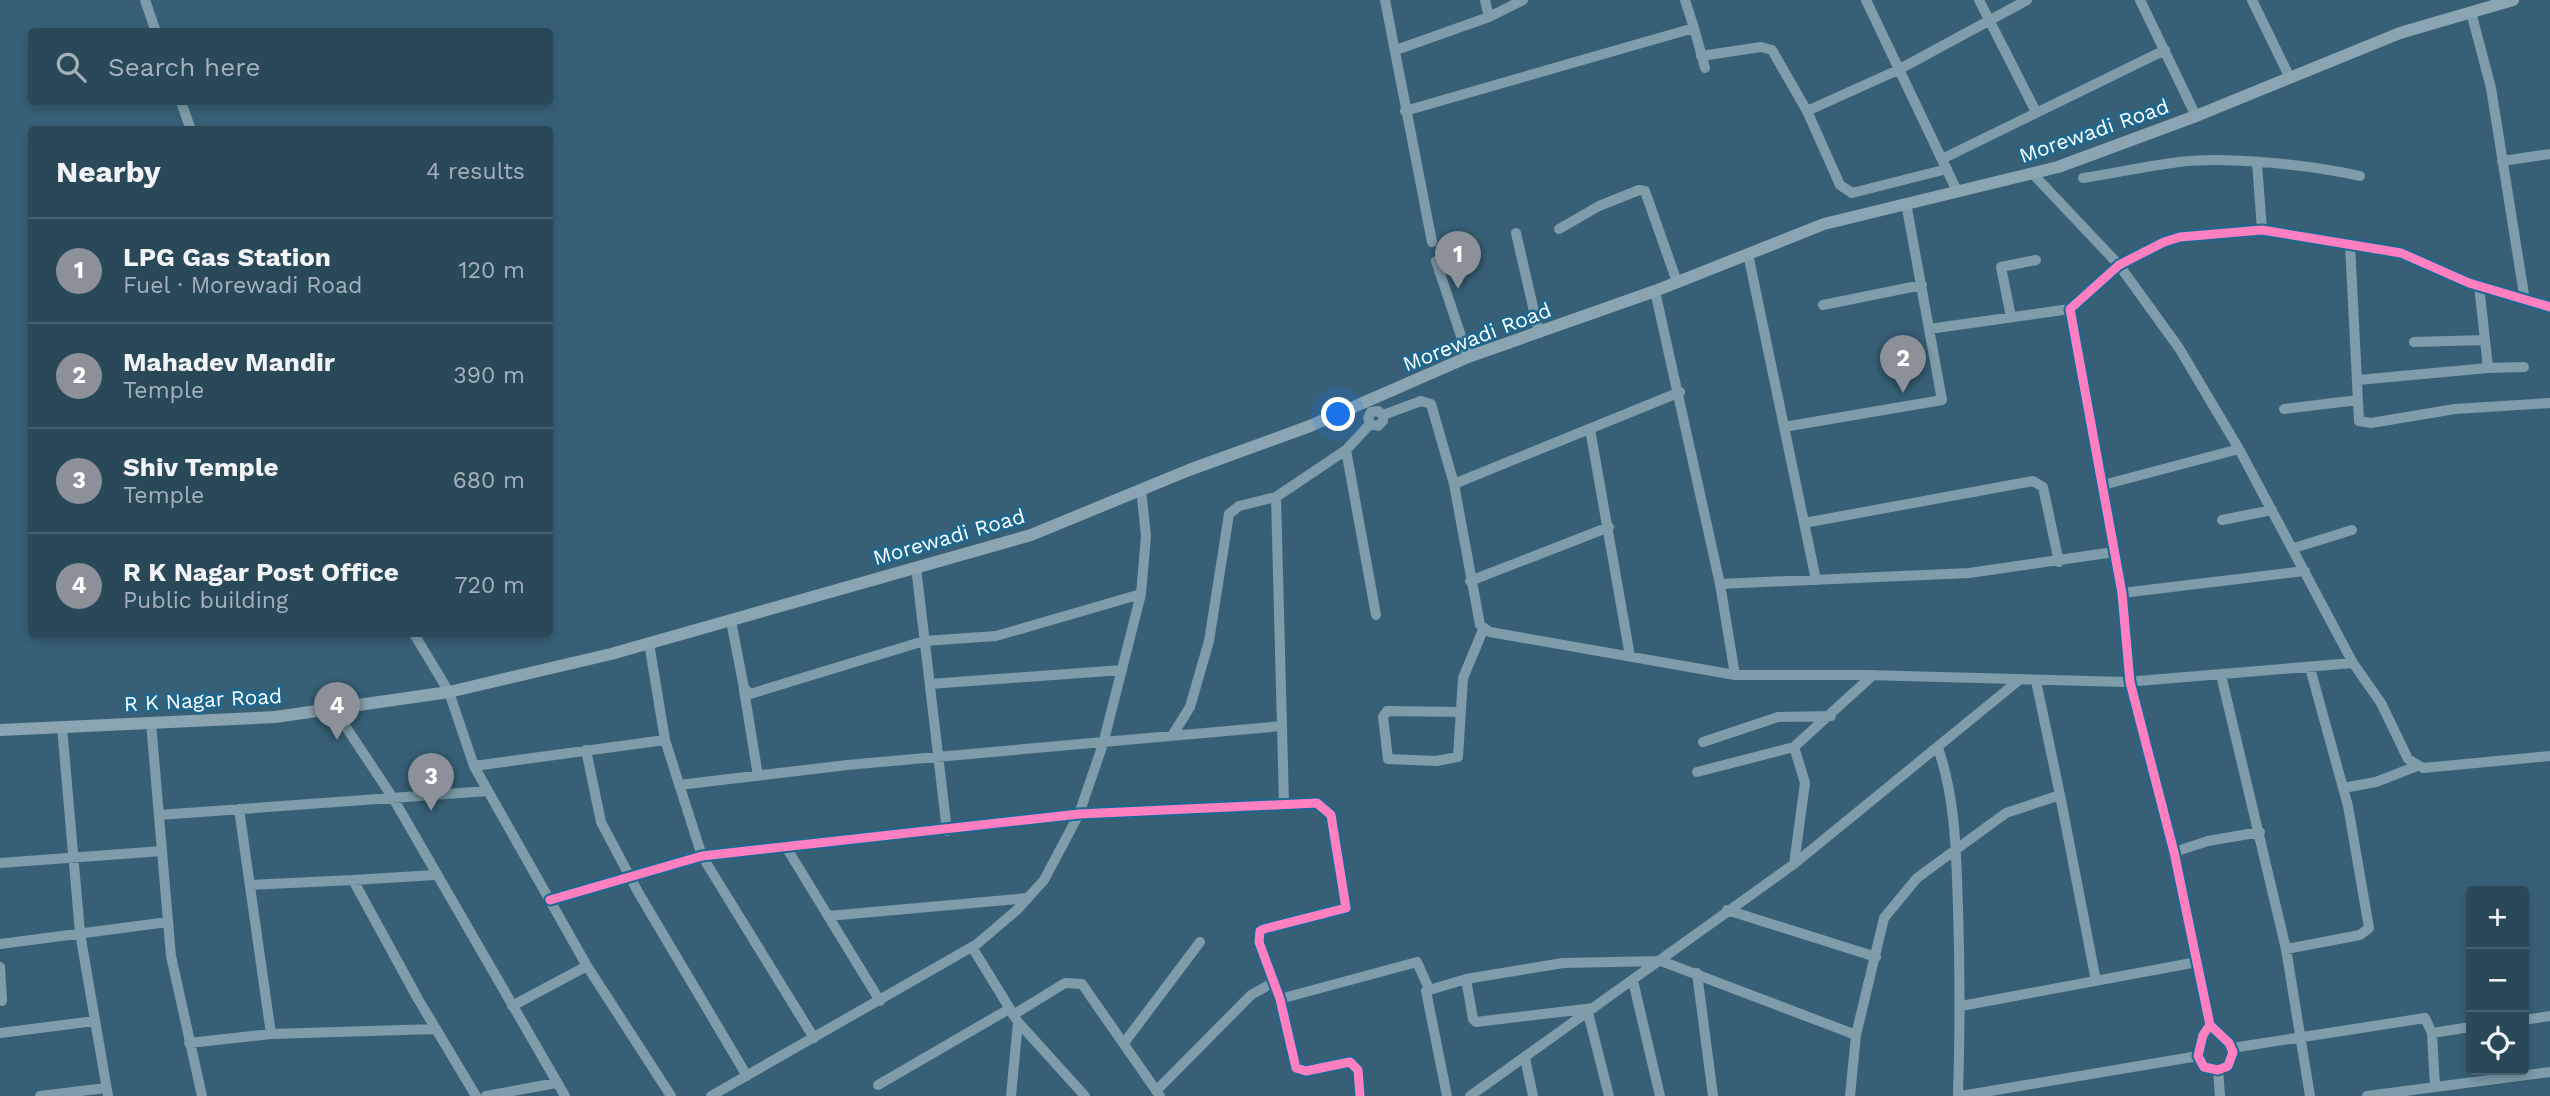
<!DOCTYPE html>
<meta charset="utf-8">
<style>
:root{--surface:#294858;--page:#314f5e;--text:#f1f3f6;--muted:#a5b2ba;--line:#45606e;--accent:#8c9099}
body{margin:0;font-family:"Work Sans",sans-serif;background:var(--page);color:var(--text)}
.controls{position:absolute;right:21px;bottom:21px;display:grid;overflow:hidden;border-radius:7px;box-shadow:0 4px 10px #0003}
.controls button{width:63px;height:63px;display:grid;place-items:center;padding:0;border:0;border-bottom:2px solid var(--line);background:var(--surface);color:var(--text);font:35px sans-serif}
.you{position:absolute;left:1339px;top:415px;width:24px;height:24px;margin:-18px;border:5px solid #fff;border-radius:50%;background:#1a73e8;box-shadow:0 0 0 10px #1a73e833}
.badge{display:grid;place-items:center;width:46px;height:46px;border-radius:50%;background:var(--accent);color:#fff;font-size:23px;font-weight:700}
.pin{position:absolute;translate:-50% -58px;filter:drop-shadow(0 2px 4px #0008)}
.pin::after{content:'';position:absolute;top:37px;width:24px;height:21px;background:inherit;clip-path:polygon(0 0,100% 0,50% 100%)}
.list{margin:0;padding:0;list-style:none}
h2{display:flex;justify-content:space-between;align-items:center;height:91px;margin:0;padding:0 28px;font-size:30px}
h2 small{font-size:23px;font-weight:400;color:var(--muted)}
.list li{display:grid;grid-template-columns:46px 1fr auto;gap:21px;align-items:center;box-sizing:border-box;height:105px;padding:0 28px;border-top:2px solid var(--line)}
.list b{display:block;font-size:26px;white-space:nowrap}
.list p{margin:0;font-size:23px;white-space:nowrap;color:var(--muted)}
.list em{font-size:23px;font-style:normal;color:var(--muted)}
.icon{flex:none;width:38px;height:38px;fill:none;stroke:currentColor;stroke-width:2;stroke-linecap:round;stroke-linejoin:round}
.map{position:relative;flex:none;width:2550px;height:1096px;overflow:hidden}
.search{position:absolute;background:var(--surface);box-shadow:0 4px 10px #0003;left:28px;top:28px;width:525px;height:77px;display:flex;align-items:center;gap:18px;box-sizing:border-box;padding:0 24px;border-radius:7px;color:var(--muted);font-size:26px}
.panel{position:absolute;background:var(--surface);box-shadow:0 4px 10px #0003;left:28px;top:126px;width:525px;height:511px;border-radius:7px}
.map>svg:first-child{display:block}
</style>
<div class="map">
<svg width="2550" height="1096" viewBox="0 0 2550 1096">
<rect width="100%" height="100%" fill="#376076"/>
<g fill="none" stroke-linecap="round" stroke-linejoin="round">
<path stroke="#7e9ca9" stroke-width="10" d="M145 0 156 32
M1385 0 1432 242
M1485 0 1489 17
M1866 0 1957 191
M1979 0 2036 112
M2140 0 2196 116
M2252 0 2290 78
M2471 12 2491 88 2525 301
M1694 28 1705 68
M1396 50 1489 17 1523 0
M1701 56 1761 47 1772 50 1807 111 1840 185 1852 193 1947 169
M181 102 191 130
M1405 111 1694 28 1685 0
M1807 111 1898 70 2027 0
M1942 159 2165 50
M2502 161 2550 154
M2257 163 2262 230
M2033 174 2119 265 2179 348 2239 449 2353 663 2381 703 2408 759 2423 768 2550 756
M2083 178C2115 173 2147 166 2179 162 2227 156 2312 165 2360 176
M1559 229 1599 206 1639 190 1645 191 1677 282
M1516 233 1539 333
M2350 244 2359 421 2371 423 2455 409 2550 403
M1748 254 1816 580
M1436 261 1468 357
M2479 285 2488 368 2524 367
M1655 291 1720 584 1735 675
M1823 305 1922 285
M2011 317 2001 267 2036 260
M1929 329 2070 309
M2414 342 2485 340
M2358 380 2488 368
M2284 409 2358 400
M1370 424 1378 426 1383 421V415L1421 401 1431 404 1454 484 1480 625 1490 632 1735 675H1866L2126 682 2353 663
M1784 427 1942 400 1906 203
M1590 429 1630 656
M1346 450 1376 615
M1454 484 1680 392
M2103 485 2239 449
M2222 520 2272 510
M1804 523 2033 481 2043 487 2059 562
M2294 548 2352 530
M916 567 947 831
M1470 581 1609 527
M1720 584 1969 573 2114 552
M2122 593 2305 571
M731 621 744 688 750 694 924 641 996 636 1141 594
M414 634 449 692 474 766 488 791 587 966 671 1096
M649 643 665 740 702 856 814 1038
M2221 675 2286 949 2310 1096
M930 684 1122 670
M744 690 758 776
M334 709 393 798 565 1096
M1460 712 1387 711 1383 717 1388 759 1436 761 1458 757 1463 678 1483 630
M151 723 171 956 202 1096
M62 727 80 933 108 1096
M1172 736 1190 707 1209 641 1229 514 1239 506 1276 497
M1703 742 1778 717 1831 716
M1794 747 1805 783 1794 864
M1938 748C1956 800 1956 853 1958 907 1960 970 1960 1033 1958 1096
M586 750 601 822 638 892 747 1076
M474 766 665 740
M1697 772 1794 747 1873 675
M679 785 847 765 1282 726
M2343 788 2376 782 2417 766
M2060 795 2096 981
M1284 804 1276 497 1346 450 1370 424 1368 418 1371 412 1378 411 1383 415
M239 809 271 1034
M159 815 488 791
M786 847 880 1001
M2174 852 2208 841 2260 832
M0 863 162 851
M435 875 353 880 418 999 476 1096
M250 885 353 880
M550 900 702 856 1079 814 1317 803 1331 815 1346 908 1264 929 1260 931 1259 942 1280 999 1296 1068 1306 1071 1350 1062 1358 1070 1360 1096
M1727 910 1876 957
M828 916 1028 898
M0 944 168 922
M972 947 1018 1022 1085 1096
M2286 949 2360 935 2369 928 2348 806 2310 668
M0 967 2 1001
M1697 973 1713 1096
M1466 979 1473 1019 1476 1022 1594 1008
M1633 981 1660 1096
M1280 999 1417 962 1429 989
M512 1006 587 966
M1961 1006 2197 962
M1588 1013 1609 1096
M1013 1015 1065 983 1082 984 1160 1096
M2524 1020 2550 1016
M2210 1025 2203 1035 2198 1056 2204 1067 2218 1070 2228 1066 2233 1052 2229 1043 2210 1025 2174 852 2130 682 2122 593 2070 309 2119 265 2164 242 2180 237 2262 230 2401 253 2469 283 2550 307
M0 1033 95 1021
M2432 1033 2471 1027
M189 1043 271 1034 436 1029
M1124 1043 1200 942
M2232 1048 2425 1018 2432 1033 2435 1087
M1525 1058 1533 1096
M2218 1070 2220 1096
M878 1085 1009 1009
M1156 1091 1251 995 1274 982
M40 1096 106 1088
M486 1096 556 1083
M711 1096 977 944 1018 909 1044 880 1079 814 1103 744 1141 594 1146 536 1141 489
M1011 1096 1018 1022
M1447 1096 1426 991 1466 979 1563 963 1661 961 1856 1035
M1470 1096 1794 864 2018 681
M1850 1096 1856 1035 1884 918 1917 878 2006 813 2060 795 2036 681
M1961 1096 2198 1056
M2367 1096 2550 1072"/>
<path stroke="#8ba4b1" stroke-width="12" d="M0 730 275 717 449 692 611 654 1031 535 1189 470 1310 426 1468 357 1655 291 1824 224 2058 167 2196 116 2400 33 2513 0"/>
<g stroke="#1d6890" stroke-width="13">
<path id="cycleway" d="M550 900 702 856 1079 814 1317 803 1331 815 1346 908 1264 929 1260 931 1259 942 1280 999 1296 1068 1306 1071 1350 1062 1358 1070 1360 1096
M2210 1025 2203 1035 2198 1056 2204 1067 2218 1070 2228 1066 2233 1052 2229 1043 2210 1025 2174 852 2130 682 2122 593 2070 309 2119 265 2164 242 2180 237 2262 230 2401 253 2469 283 2550 307"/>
</g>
<use href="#cycleway" stroke="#ff80c0" stroke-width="9"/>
</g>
<g text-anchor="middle" stroke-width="5" stroke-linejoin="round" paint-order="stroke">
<g font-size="21" fill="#fff" stroke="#1d6890">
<text transform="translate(2094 131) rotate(-19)" y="7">Morewadi Road</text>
<text transform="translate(1477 337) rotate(-21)" y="7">Morewadi Road</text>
<text transform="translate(949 537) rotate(-16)" y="7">Morewadi Road</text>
<text transform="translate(203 700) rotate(-3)" y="7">R K Nagar Road</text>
</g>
</g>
</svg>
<div class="controls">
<button>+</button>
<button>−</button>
<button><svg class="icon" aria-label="locate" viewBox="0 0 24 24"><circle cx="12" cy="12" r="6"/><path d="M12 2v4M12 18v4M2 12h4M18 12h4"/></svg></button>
</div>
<div class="you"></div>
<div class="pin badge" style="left:1458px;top:289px">1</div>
<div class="pin badge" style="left:1903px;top:393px">2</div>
<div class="pin badge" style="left:431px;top:811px">3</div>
<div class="pin badge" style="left:337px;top:740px">4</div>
<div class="search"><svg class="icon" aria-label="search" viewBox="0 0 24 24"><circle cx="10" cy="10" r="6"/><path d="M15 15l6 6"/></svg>Search here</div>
<section class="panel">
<h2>Nearby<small>4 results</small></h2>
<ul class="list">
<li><span class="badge">1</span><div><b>LPG Gas Station</b><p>Fuel · Morewadi Road</p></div><em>120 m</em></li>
<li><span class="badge">2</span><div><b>Mahadev Mandir</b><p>Temple</p></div><em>390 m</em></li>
<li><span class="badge">3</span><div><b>Shiv Temple</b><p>Temple</p></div><em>680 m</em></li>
<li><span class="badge">4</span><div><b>R K Nagar Post Office</b><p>Public building</p></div><em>720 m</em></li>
</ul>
</section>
</div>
